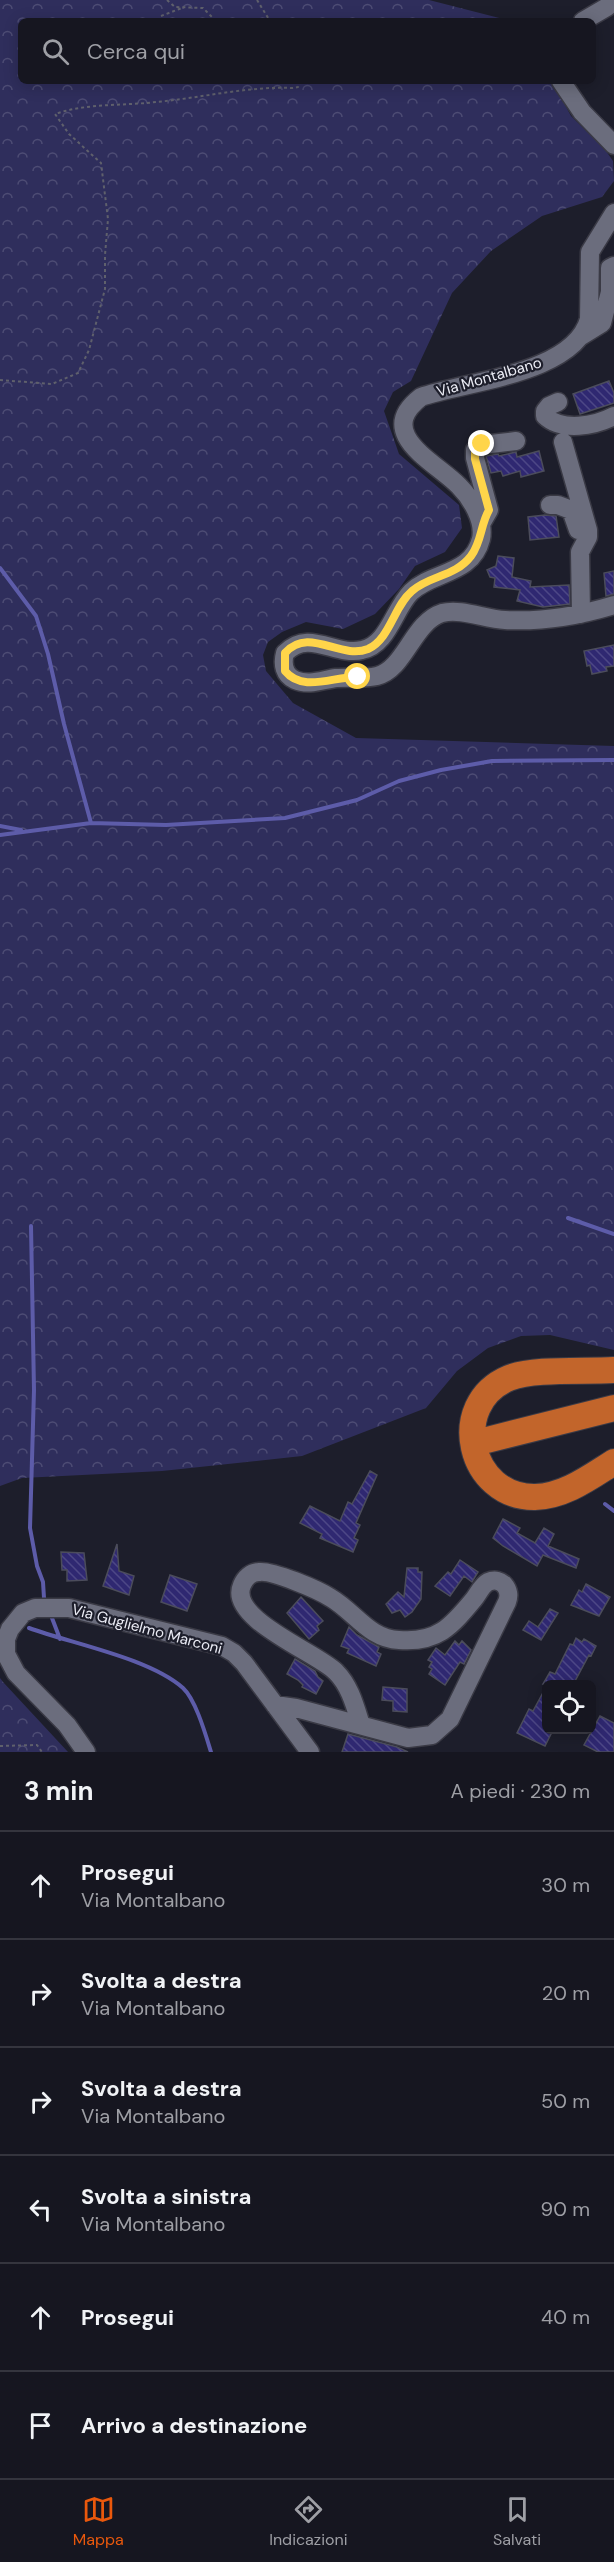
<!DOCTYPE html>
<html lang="it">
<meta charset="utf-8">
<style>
:root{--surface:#161620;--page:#23232d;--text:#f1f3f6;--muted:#9e9fa5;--line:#35353e;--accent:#ea580c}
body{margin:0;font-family:"DM Sans",sans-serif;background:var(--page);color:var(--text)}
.controls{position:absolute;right:18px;bottom:18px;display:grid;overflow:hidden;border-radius:9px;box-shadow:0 3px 15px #0003}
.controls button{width:54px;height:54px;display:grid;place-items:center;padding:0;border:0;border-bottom:2px solid var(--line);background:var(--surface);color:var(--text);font:30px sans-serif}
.stop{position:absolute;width:18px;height:18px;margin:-14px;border:4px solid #ffd54a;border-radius:50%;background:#fff}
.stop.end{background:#ffd54a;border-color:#fff;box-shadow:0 2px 6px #0008}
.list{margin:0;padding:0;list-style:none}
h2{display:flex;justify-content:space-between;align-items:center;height:78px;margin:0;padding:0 24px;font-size:26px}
h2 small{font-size:20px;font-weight:400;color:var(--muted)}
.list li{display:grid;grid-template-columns:39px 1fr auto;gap:18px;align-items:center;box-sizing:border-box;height:108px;padding:0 24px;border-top:2px solid var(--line)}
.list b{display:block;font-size:22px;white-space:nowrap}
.list p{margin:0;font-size:20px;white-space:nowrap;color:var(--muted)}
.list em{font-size:20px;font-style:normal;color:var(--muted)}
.icon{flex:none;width:33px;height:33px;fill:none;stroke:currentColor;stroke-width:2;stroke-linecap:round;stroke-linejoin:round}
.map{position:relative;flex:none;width:614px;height:1752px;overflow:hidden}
.search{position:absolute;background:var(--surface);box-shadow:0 3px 15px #0003;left:18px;right:18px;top:18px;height:66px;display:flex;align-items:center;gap:15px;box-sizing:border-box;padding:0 21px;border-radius:9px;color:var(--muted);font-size:22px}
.sheet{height:726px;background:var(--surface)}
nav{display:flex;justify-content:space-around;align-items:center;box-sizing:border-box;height:84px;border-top:2px solid var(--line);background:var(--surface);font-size:16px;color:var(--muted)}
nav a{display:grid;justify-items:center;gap:3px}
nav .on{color:var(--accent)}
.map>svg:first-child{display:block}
</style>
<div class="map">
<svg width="614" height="1752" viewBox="0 0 614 1752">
<defs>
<pattern id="forest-crowns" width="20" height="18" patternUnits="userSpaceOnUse" patternTransform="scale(1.5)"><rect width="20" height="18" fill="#2f2e5c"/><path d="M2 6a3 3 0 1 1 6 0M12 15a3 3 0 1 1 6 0" fill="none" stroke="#4d4c74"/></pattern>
<pattern id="building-back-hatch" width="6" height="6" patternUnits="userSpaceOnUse" patternTransform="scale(1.5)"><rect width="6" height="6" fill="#2f2871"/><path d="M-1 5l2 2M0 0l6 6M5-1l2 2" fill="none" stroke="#4d4786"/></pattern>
</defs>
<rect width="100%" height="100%" fill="#1d1e2b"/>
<path fill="url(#forest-crowns)" d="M0 0H429L511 21H21V81H552L571 116 604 148 613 161 614 181 602 197 542 216 491 251 452 293 411 381 393 392 384 411 399 454 459 505 462 528 445 552 415 566 399 589 375 614 343 629 306 622 282 632 268 642 263 655 266 671 293 703 356 738 614 746V1350L550 1335 521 1336 488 1348 457 1371 426 1408 302 1456 162 1471 22 1478 0 1486Z
M0 1678 3 1682 68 1752H0Z"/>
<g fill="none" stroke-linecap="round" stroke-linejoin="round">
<path stroke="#5d5ca9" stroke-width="4" d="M0 568 36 616 48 654 64 724 91 823
M0 826 21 830
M0 835 91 823 166 825 285 818 357 800 399 781 441 770 492 761 614 760
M568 1218 614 1234
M31 1226 34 1390 30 1528 37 1566 43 1582 44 1598
M605 1504 614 1511
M52 1618 60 1639
M29 1628C73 1644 149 1658 183 1688 196 1700 206 1736 211 1752"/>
</g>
<path fill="url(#building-back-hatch)" stroke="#4b4c5b" stroke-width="1.5" d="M609 381 614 393V403L580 414 573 394Z
M539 451 544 471 521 477 520 471 503 476 501 471 491 473 486 456 498 454 499 456 516 452 517 457Z
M545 515 556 516 559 537 530 540 528 517Z
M498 556 514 558 512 577 531 581 530 587 569 585 570 604 543 607 517 601 520 590 494 587 495 578 490 577 487 570 496 566Z
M614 571V594L606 596 604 573Z
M614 645V666L606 667 607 671 592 674 590 665 587 666 584 651Z
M370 1471 377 1475 356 1523 360 1525 354 1538 358 1540 353 1552 320 1538 322 1534 300 1523 310 1506 340 1521 348 1502 352 1504Z
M503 1519 520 1528 517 1533 535 1543 544 1528 554 1534 548 1546 579 1559 576 1568 543 1555 537 1566 503 1546 493 1538Z
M117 1544 119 1571 134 1576 129 1595 103 1586Z
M61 1552 84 1553 87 1580 67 1581V1570H62Z
M460 1560 478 1572 472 1582 464 1576 450 1596 435 1586 448 1572 451 1574Z
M407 1568H418V1572H422L421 1599 412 1612 405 1617 400 1610 392 1613 386 1604 398 1592 404 1597Z
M170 1575 197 1584 187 1611 161 1602Z
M586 1584 610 1597 599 1616 571 1605 579 1590 582 1592Z
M301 1597 323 1621 317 1626 319 1630 309 1639 287 1613Z
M550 1609 558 1613 541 1640 523 1630 529 1621 538 1627Z
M349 1627 357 1635 379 1647 377 1652 381 1654 376 1666 347 1653 349 1649 341 1646Z
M576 1638 582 1642 584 1639 596 1646 591 1656 589 1655 574 1683 577 1684H543L550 1672 555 1674 570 1644 573 1645Z
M455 1641 459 1645 462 1641 471 1650 464 1664 460 1662 445 1685 429 1674 432 1669 429 1667 432 1662 428 1660 436 1648 445 1655Z
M295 1659 315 1671 318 1677 323 1681 316 1694 302 1687 303 1685 298 1680 287 1674Z
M383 1687 407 1689V1712L393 1711V1701L382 1700Z
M546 1687V1730H553L545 1746 517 1733 529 1709 533 1711Z
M600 1716 614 1723V1752H598L584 1745Z
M348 1734 397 1747 408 1752H342Z"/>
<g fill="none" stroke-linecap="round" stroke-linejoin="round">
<g stroke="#3a3a45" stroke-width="21">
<path id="minor" d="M583 21 607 7 614 0
M561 81 582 112 614 145
M614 213 590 252 589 319C574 374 467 381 421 397 373 434 436 462 459 486 471 498 485 521 481 539 472 575 433 571 411 592 394 609 388 645 362 650 336 657 309 628 285 653 282 664 284 675 295 680 309 686 322 680 336 678 349 677 364 679 377 676 405 669 413 622 442 613 461 608 485 619 505 620 543 622 578 616 614 605
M581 336 602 323 610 292V268L614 266
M558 402 549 406 545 411V416C562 432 595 426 614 416
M563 442 588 530V537L580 552 581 614
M550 505H558L571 510 578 530
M481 524 489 510 475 458V450L482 445 516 441
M275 1705 296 1708 408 1738 432 1735 450 1719 507 1602C512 1590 502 1576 488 1582 482 1585 478 1594 474 1599 451 1627 437 1643 399 1640 369 1639 355 1612 331 1598 319 1590 272 1570 259 1572 251 1572 245 1578 242 1585 227 1619 318 1653 336 1672 350 1686 355 1706 361 1725
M86 1752 67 1725 16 1673 6 1654V1639L10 1629 23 1613 35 1608H69L222 1646 234 1653 244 1663 310 1752"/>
</g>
<g stroke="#3a3a45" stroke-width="28">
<path id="highway" d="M614 1370C585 1372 534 1368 509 1378 447 1404 469 1498 535 1497 565 1496 590 1477 614 1462
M487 1440 614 1408"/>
</g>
<path stroke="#5f606c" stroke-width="2" stroke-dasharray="3 3" stroke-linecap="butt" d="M167 0 175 7 203 8 216 21
M257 0 270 21
M161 16 182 8
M0 380 52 384 78 373 89 350 105 289V255L108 219 101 163 69 134 55 114C87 103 122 106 156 102 201 98 247 86 293 88L298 87 302 81
M0 1746 37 1745 42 1752"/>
<use href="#minor" stroke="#6b6d7d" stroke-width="18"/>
<use href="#highway" stroke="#c2652b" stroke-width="26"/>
</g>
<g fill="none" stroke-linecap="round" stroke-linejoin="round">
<path stroke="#ffd54a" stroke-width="8" d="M358 677C334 676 303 693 285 671V653C309 626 340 660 368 649 390 639 394 606 412 591 430 575 455 577 471 556 482 541 480 526 489 510L475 459V450L482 444"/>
</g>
<g text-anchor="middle" stroke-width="4.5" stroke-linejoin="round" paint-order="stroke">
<g font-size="15" fill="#ebecf5" stroke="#1d1e2b">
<text transform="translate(489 377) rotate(-16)" y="5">Via Montalbano</text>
<text transform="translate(147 1629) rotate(15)" y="5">Via Guglielmo Marconi</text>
</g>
</g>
</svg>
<div class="controls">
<button><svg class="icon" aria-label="locate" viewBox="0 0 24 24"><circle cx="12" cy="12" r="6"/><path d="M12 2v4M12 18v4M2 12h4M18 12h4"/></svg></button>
</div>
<div class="stop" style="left:358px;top:677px"></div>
<div class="stop end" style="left:482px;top:444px"></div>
<div class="search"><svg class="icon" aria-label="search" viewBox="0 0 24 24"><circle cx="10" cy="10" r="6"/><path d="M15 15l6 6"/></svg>Cerca qui</div>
</div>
<section class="sheet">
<h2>3 min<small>A piedi · 230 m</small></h2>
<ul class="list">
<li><svg class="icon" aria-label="ahead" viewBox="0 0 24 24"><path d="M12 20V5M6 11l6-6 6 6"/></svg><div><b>Prosegui</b><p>Via Montalbano</p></div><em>30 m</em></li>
<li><svg class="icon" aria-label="right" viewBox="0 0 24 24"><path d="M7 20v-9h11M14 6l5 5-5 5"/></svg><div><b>Svolta a destra</b><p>Via Montalbano</p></div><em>20 m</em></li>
<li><svg class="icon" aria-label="right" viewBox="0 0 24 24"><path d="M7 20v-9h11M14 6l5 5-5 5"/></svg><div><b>Svolta a destra</b><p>Via Montalbano</p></div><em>50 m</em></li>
<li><svg class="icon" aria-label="left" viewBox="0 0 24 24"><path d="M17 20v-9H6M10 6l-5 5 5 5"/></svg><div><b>Svolta a sinistra</b><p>Via Montalbano</p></div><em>90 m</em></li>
<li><svg class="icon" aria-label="ahead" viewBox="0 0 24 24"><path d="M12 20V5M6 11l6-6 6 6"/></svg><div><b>Prosegui</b></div><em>40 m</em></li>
<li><svg class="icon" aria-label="arrive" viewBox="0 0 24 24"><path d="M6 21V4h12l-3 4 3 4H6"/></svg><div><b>Arrivo a destinazione</b></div></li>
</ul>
</section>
<nav>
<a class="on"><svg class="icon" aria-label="map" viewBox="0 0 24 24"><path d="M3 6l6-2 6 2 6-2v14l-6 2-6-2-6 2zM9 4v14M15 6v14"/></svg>Mappa</a>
<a><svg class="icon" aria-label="directions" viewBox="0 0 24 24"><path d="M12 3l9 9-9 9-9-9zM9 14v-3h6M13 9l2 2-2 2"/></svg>Indicazioni</a>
<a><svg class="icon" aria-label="saved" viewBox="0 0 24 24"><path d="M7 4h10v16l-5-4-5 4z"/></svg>Salvati</a>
</nav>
